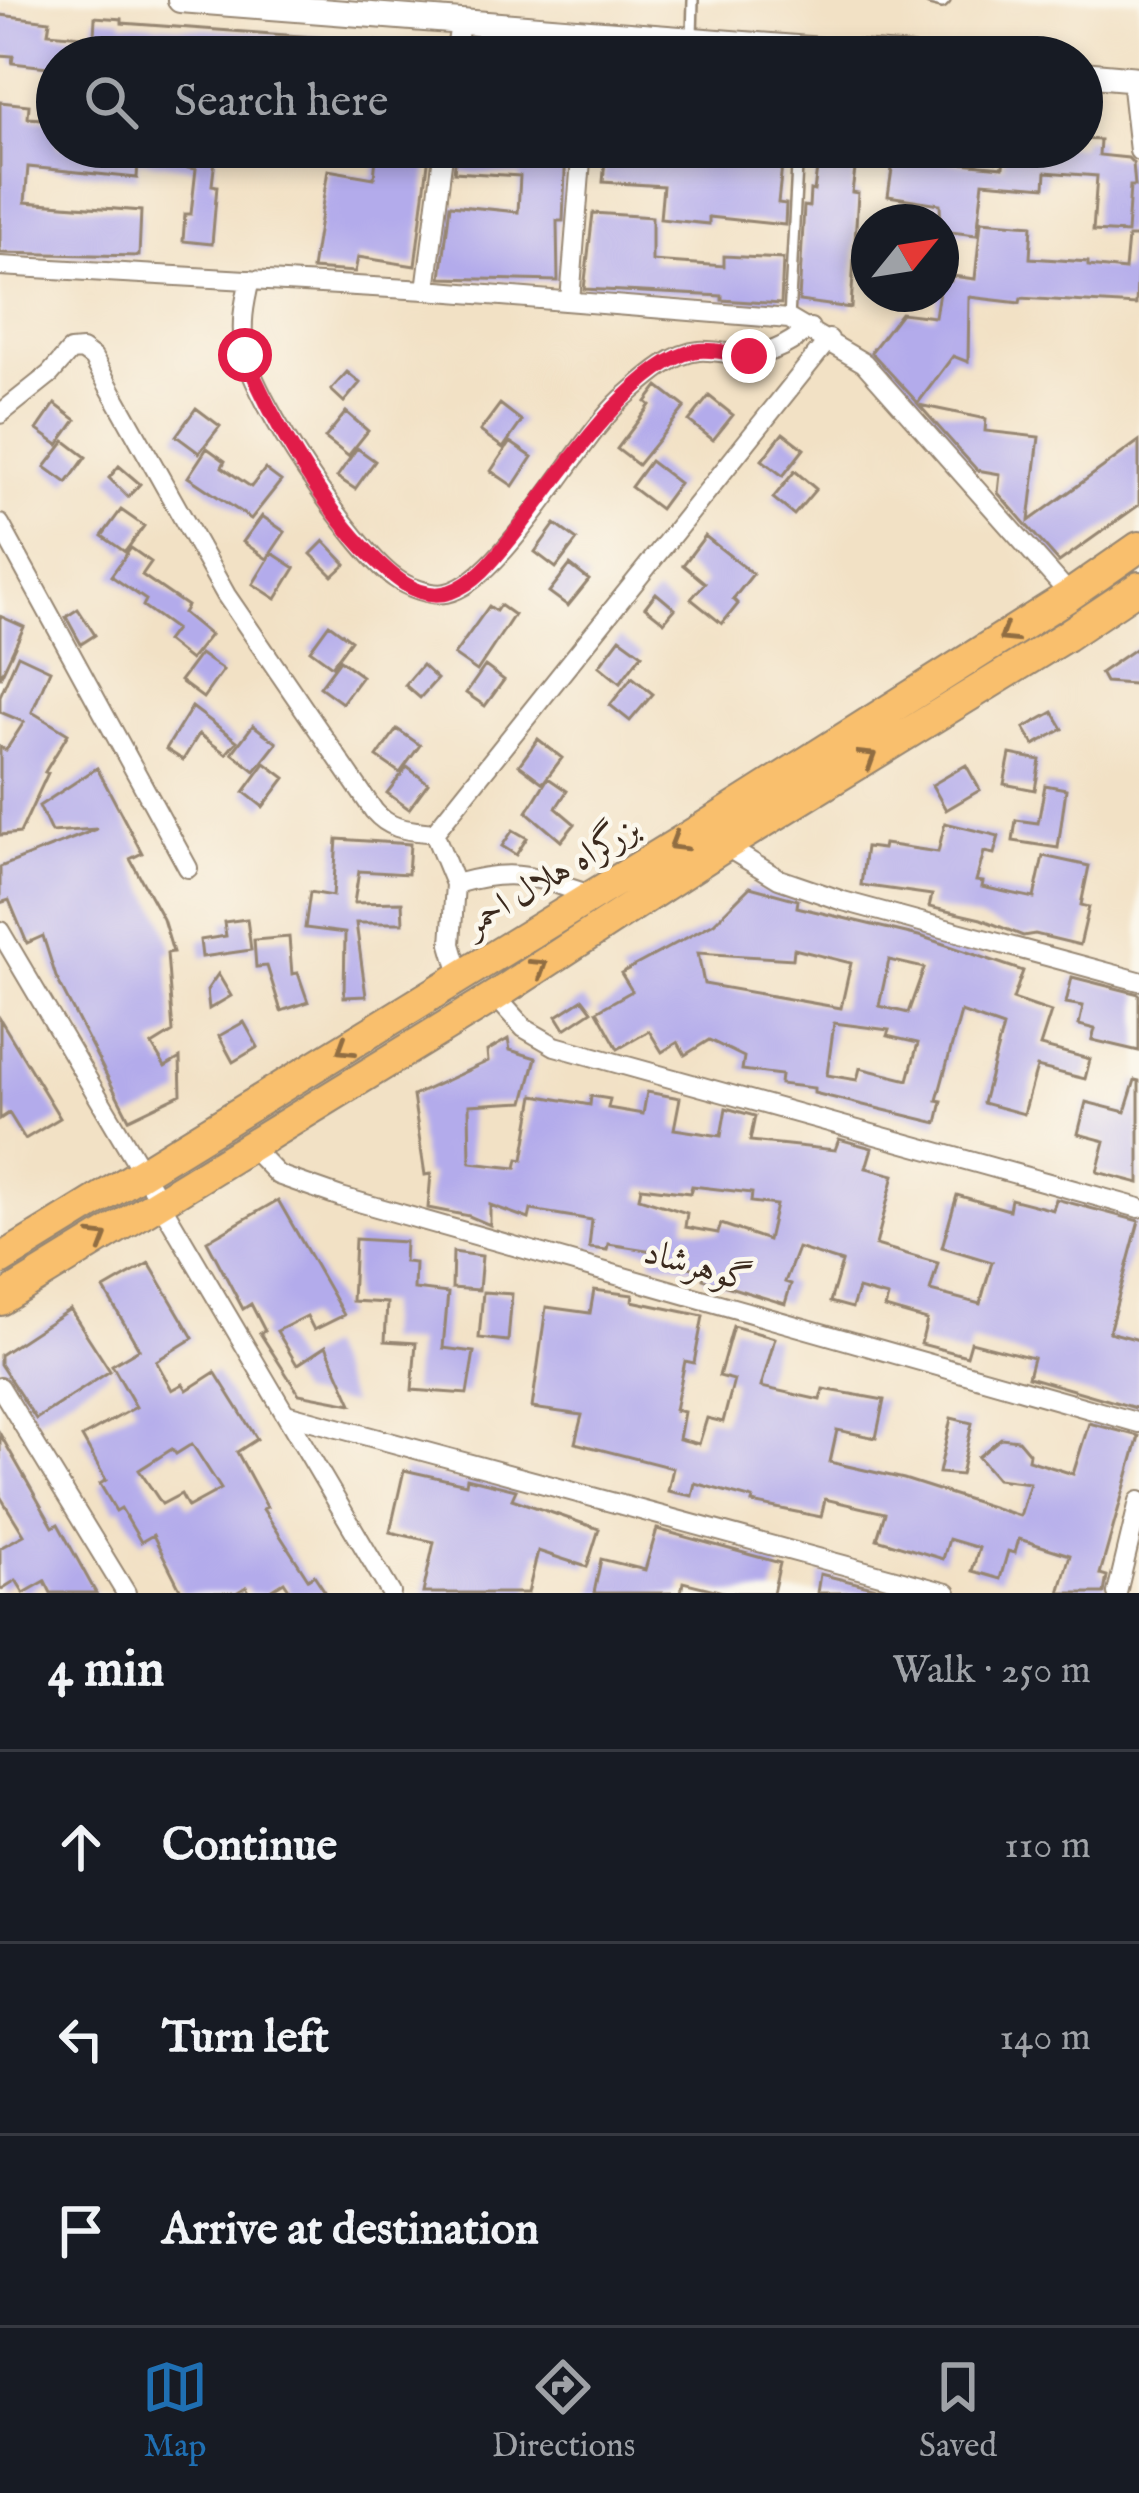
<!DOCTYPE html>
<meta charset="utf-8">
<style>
:root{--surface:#171b24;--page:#20242c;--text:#f1f3f6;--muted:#9ea1a6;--line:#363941;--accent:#1f6fb2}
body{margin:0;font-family:"IM FELL English",Amiri,serif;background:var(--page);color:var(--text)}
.compass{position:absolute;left:851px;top:204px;width:108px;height:108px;border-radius:50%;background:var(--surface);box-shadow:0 6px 18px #0003;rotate:60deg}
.stop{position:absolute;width:36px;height:36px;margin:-27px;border:9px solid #e11d48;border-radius:50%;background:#fff}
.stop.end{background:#e11d48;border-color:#fff;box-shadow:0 3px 12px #0008}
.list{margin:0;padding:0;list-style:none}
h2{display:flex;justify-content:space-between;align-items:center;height:156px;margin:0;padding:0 48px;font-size:51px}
h2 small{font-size:39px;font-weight:400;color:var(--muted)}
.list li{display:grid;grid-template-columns:78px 1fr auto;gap:36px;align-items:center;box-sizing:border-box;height:192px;padding:0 48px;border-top:3px solid var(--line)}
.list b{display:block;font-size:45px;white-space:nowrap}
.list em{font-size:39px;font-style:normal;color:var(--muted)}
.icon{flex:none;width:66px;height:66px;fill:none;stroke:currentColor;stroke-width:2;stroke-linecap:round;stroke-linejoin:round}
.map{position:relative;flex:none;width:1139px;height:1593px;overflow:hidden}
.search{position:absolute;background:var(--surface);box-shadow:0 6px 18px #0003;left:36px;right:36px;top:36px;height:132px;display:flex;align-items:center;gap:30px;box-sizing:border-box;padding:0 42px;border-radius:66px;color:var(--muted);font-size:45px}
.sheet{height:732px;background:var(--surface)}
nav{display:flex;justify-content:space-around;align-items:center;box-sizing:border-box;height:168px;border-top:3px solid var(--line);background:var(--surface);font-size:33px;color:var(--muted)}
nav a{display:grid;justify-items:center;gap:6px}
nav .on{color:var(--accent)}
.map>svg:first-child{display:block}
</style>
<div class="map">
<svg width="1139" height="1593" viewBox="0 0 1139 1593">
<rect width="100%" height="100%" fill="#fbf7ec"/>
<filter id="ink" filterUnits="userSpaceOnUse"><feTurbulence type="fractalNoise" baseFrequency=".00833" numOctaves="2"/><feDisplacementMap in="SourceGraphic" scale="24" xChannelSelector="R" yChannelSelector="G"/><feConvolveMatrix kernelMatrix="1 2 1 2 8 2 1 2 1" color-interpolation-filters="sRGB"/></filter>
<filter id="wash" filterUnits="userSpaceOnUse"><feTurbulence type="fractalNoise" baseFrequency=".004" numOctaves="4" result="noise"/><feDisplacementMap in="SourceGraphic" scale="48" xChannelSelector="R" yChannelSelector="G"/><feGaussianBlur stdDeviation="2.7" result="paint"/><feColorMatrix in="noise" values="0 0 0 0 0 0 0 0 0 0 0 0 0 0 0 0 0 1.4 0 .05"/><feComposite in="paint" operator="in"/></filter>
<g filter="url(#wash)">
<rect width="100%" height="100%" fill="#f2e1c5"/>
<g id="blocks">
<path fill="#b3abeb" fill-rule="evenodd" d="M0 15 50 21 48 33 94 37 95 17 122 19V23L384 42 382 57H57V68L12 63 13 56 0 55Z
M0 102 29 105 28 118 57 120V147H179L216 151 212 185 217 186 212 244 183 241 185 214H191L196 169 138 161 137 178 28 167 25 202 141 211 139 256 0 253Z
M1082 139 1100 140 1099 155 1128 158 1133 163 1135 186H1130L1127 233 1093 231 1097 176 1046 172 1045 187 983 182 977 235 941 231 940 204 888 196 894 156 912 158 913 150 930 152 929 160 1003 167 1005 147H1082Z
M377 147H430L415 266 358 257 355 272 312 269 328 170 374 178Z
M457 147H566L563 221H557L558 281 441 278 450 205 518 212 520 176 454 172Z
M689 147H784L778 203 786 204 785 225 709 217V224L660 219 663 186 603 182 606 149 689 157Z
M820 147H858L852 192 858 193 851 308 799 301 804 206 809 207 810 190 814 191Z
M593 213 652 217V261L724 266V256L783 259 781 304 722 300V296L584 289Z
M981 221 1032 225 1030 258 1088 262V266L1125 270 1128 237H1139L1136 305 1021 298 1020 303 969 297 968 362 953 356 918 403 871 352 901 313 935 317 941 279 951 281 952 276 975 279Z
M347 372 360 383 344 402 331 390Z
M658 386 685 407 638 465 617 449 650 405 646 402Z
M709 396 733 415 713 440 689 421Z
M55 404 76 420 58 445 37 430Z
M500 404 522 421 503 448 480 431Z
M919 405 986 419 985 431 1039 437 1029 521 1139 441V505L1059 562 998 493 1000 474 977 470Z
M196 408 220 426 199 453 176 436Z
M346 412 368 431 348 456 325 438Z
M783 433 804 449 783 476 762 460Z
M65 441 86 457 67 483 45 467Z
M510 442 532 457 513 486 491 471Z
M207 448 225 461 222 467 251 487 265 469 281 481 251 519 188 477Z
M357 448 375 461 355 489 337 477Z
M650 461 679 483 660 509 631 487Z
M119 466 140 484 128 497 109 478Z
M795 471 816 489 794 515 773 498Z
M121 510 144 526 125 552 102 536Z
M262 516 285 532 267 559 243 542Z
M555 524 577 540 556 568 535 552Z
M705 536 753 574 733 599 738 604 722 624 691 599 705 583 683 565Z
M324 541 346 564 333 576 311 554Z
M131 548 151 562 142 575 187 606 183 613 210 635 190 660 166 641 175 629 143 606 146 600 111 576Z
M272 553 295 568 276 599 253 584Z
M570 565 589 580 568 606 549 592Z
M656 593 675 609 664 622 645 607Z
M500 605 514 615 477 671 454 655 489 606 496 611Z
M78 609 95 635 81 644 66 617Z
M0 616 24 627 0 678Z
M329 624 351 640 332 666 310 650Z
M620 638 642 654 620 683 599 666Z
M1139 646V680L1133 684 1105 682 1100 673Z
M200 654 223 670 203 698 180 681Z
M18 655 50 670 32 712 68 734 45 772 48 773 20 833 0 835V747L6 750 24 722 0 712V696Z
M340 660 362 676 342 703 320 687Z
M422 665 437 679 420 698 405 685Z
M485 666 504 680 485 706 466 693Z
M632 677 653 694 630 721 610 705Z
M192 707 237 741 226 754 199 734 183 760 166 749Z
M1053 712 1063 729 1034 745 1024 728Z
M253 725 277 743 255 771 232 753Z
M397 729 420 745 400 773 377 757Z
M538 739 562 758 543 783 519 765Z
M1010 754 1040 760 1035 790 1004 784Z
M265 763 285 778 263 807 244 792Z
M966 765 980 790 946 810 932 785Z
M407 767 428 783 409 809 387 793Z
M97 768 142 853 130 859 163 919 173 952 167 953 173 1032 152 1045 165 1067 180 1058 181 1094 129 1119 56 977 43 936 27 943 9 900 0 903V867L97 829 51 832 39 806Z
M548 778 567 791 556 808 575 824 561 841 527 812Z
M1045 785 1066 789 1058 848 1013 841 1016 820 1038 823Z
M945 823 999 836 994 854 984 852 976 881 983 882 982 887 1034 898 1043 856 1089 866 1081 905 1089 907 1080 945 1035 934 1023 936 981 919 929 907 932 895 861 885 866 847 883 849 884 844 938 852Z
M513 830 527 838 516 855 502 846Z
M337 839 410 844 408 874 359 871 354 903 402 902 403 923H356L366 996 344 997 345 933 305 928 310 892 333 896Z
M750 887 798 900 797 907 923 937 1023 971 1013 999 1051 1012 1040 1046 1090 1059 1085 1079 1037 1067 1024 1114 983 1103 1003 1027 961 1012 937 1100 942 1101 937 1123 814 1093V1088L780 1084 781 1075 742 1070 744 1057 709 1040 685 1055 678 1042 662 1052 649 1031 618 1049 597 1011 632 991 621 973 714 923ZM794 949 851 963 841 1008 704 984 698 953 793 959ZM889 960 924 968 908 1013 879 1006ZM834 1023 889 1030 887 1036 918 1043 908 1080 860 1068 857 1080 827 1075Z
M247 919 251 950 202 957 200 940 226 936 224 922Z
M289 937 292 974 298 973 308 1002 281 1011 267 966 256 967 254 940Z
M218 974 231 996 209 1009 207 990Z
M1072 977 1139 994V1051L1092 1040 1095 1029 1079 1025 1083 1006 1066 1003Z
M583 999 592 1011 565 1029 557 1016Z
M0 1019 60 1118 25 1139 9 1113 0 1119Z
M244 1022 258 1047 233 1062 219 1036Z
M508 1039 510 1050 536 1058 524 1102 469 1105 470 1163 516 1168 518 1159 523 1160 534 1095 590 1105 591 1096 610 1099 608 1108 643 1114 647 1092 680 1098 674 1129 721 1136 726 1108 755 1116 750 1141 835 1150 839 1139 872 1148 866 1168 894 1175 876 1245 938 1263 930 1291 980 1304 992 1262 942 1247 957 1195 1009 1210 1011 1199 1053 1210 1056 1199 1139 1221 1109 1332 1139 1340V1409L1028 1377 1033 1358 971 1342 967 1356 921 1344 927 1320 885 1308 888 1297 858 1289 852 1308 830 1302 842 1262 798 1248 785 1282 791 1284 785 1304 703 1279 706 1270 651 1261 653 1251 608 1244 607 1250 589 1248 592 1220 531 1210 529 1219 490 1205V1225L469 1216 428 1208 431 1174 425 1175 413 1096 488 1061 487 1051ZM692 1186 752 1193 751 1202 776 1205 768 1240 721 1224 718 1233 685 1227 687 1213 639 1198 641 1187 690 1193Z
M1135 1080 1139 1081V1183L1097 1172 1105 1141 1078 1134 1086 1102 1125 1112Z
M278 1200 344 1315 314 1330 307 1316 277 1331 297 1365 326 1346 352 1404 299 1394 260 1333 265 1331 251 1304 243 1309 207 1241Z
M355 1239 405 1242 404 1262 415 1263 414 1289 448 1293 443 1348 474 1352 467 1394 412 1390 416 1343 385 1341 387 1303 352 1301Z
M453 1252 482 1256 479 1290 452 1288Z
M149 1263 193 1338 156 1361 172 1390 183 1384 187 1390 215 1372 257 1439 237 1452 267 1507 263 1509 308 1579 314 1575 326 1593H287L290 1591 284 1582 266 1593H250L246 1587 236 1593H182L153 1535 141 1542 121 1508 116 1511 100 1484 106 1480 82 1437 136 1407 112 1365 139 1349 104 1289ZM192 1444 221 1489 188 1507 181 1494 162 1504 139 1470 172 1449 176 1454Z
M594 1290 633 1295 632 1301 703 1316 694 1363 685 1361 675 1410 684 1412 679 1439 699 1444 707 1418 723 1422 734 1380 719 1376 733 1326 775 1338 761 1387 820 1400 823 1389 884 1400 876 1438 837 1430 830 1462 904 1479 1020 1516 1030 1483 997 1479 978 1457 1001 1438 1018 1440 1029 1453 1028 1460 1073 1474 1089 1423 1139 1436 1100 1574 1107 1576 1104 1593H1059L1070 1555 1019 1539 1015 1553 1008 1551 1000 1579 972 1571 979 1548 949 1539 943 1559 877 1539 885 1513 825 1499 821 1517 752 1503 753 1499 695 1483 692 1496 668 1491 673 1468 575 1443 582 1415 532 1408 546 1307 590 1313Z
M483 1292 512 1294 508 1341 479 1338Z
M70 1309 110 1371 36 1419 0 1364V1355Z
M951 1418 972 1423 961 1475 939 1473Z
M0 1434 53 1527 58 1524 96 1593H51L45 1581 24 1593 16 1580 0 1590V1548L24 1535 0 1496Z
M404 1470 466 1484 467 1478 516 1490 512 1499 599 1529 587 1567 538 1551 528 1593H423L434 1542 390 1532Z
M657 1529 780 1563 773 1593H727L683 1582 681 1593H594L601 1559 645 1570Z
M820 1574 877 1588 876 1593H817Z"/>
</g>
</g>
<g filter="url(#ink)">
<use href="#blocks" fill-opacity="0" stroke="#968672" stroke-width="3"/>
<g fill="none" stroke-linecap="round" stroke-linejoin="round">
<g stroke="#968672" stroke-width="14">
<path id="service" d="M930 0 942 3 945 0
M692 37 693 0
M789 319 798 147"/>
</g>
<g stroke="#968672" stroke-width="22">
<path id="minor" d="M455 57 460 23
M589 57 591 34
M1131 79 1139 151
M0 266 426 290 789 319 864 363 1070 595
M250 280C244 304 240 326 245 352 254 401 353 548 395 578 407 587 431 596 446 593 502 582 578 439 623 398 643 381 671 353 699 351 710 350 724 353 735 354 766 358 787 346 810 328
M426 290 444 147
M570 301 582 147
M0 414 50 374 70 351 82 350 93 358 226 595 374 811C391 831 410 830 434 833
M0 524 188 868
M434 833 829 339
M434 833 455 884 451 944 460 975
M725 846 779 879 843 901 1139 981
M455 884C516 867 533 877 591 895
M0 931 391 1593
M495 996 524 1028 555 1046 1139 1208
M250 1146 278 1175 341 1197 1139 1423
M0 1387 126 1593
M286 1414 947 1593
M1117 1593 1139 1501"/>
</g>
<g stroke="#968672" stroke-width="28">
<path id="tertiary" d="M180 0 912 57
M1082 74 1139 79"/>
</g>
<g stroke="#968672" stroke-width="34">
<path id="trunk" d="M0 1260 709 824 1070 595 1139 547
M0 1300 495 996 725 846 1066 636 1139 587"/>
</g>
<use href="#service" stroke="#fff" stroke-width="9"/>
<use href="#minor" stroke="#fff" stroke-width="18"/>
<use href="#tertiary" stroke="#fff" stroke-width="24"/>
<use href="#trunk" stroke="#f9bf6d" stroke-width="30"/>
</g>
<defs><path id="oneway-chevron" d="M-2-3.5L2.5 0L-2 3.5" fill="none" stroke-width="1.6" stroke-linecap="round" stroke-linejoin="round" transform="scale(3)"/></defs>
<g stroke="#906d42">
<use href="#oneway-chevron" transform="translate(1007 635) rotate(148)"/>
<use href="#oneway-chevron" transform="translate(868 758) rotate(-32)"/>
<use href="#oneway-chevron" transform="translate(677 843) rotate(149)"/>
<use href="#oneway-chevron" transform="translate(539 967) rotate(-33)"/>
<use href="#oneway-chevron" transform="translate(345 1048) rotate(148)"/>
<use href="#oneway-chevron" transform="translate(100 1239) rotate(-31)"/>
</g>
</g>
<g fill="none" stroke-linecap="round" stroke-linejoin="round" filter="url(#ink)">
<path stroke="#e11d48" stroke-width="15" d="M245 355C270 417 319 501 365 549 386 570 416 603 450 592 476 583 495 558 511 538 552 487 631 364 695 351 711 348 733 354 749 356"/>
</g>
<g text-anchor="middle" stroke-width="9" stroke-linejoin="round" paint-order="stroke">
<g font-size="36" fill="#3b2a1e" stroke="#fbf7ec">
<text transform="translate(551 874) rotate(-31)" y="13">بزرگراه هلال احمر</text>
<text transform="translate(698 1264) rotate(16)" y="13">گوهرشاد</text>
</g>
</g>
</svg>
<svg class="compass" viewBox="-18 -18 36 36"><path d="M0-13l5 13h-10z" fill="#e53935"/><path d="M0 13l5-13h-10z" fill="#9ea1a6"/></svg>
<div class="stop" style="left:245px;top:355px"></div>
<div class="stop end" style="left:749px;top:356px"></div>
<div class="search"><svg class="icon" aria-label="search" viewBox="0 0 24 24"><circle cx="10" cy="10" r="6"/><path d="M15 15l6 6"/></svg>Search here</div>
</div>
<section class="sheet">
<h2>4 min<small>Walk · 250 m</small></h2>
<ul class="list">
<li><svg class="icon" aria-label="ahead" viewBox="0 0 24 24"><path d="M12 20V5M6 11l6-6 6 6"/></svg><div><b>Continue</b></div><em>110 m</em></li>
<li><svg class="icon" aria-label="left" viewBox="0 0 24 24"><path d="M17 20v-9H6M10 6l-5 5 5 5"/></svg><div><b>Turn left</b></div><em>140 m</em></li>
<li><svg class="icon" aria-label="arrive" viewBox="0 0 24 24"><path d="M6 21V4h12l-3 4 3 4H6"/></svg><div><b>Arrive at destination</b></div></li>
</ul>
</section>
<nav>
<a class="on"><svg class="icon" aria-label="map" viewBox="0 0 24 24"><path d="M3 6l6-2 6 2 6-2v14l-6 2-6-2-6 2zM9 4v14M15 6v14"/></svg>Map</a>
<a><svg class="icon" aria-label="directions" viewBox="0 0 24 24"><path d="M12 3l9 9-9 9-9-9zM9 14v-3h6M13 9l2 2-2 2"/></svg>Directions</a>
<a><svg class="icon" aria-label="saved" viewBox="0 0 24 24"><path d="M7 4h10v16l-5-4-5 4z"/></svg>Saved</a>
</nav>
